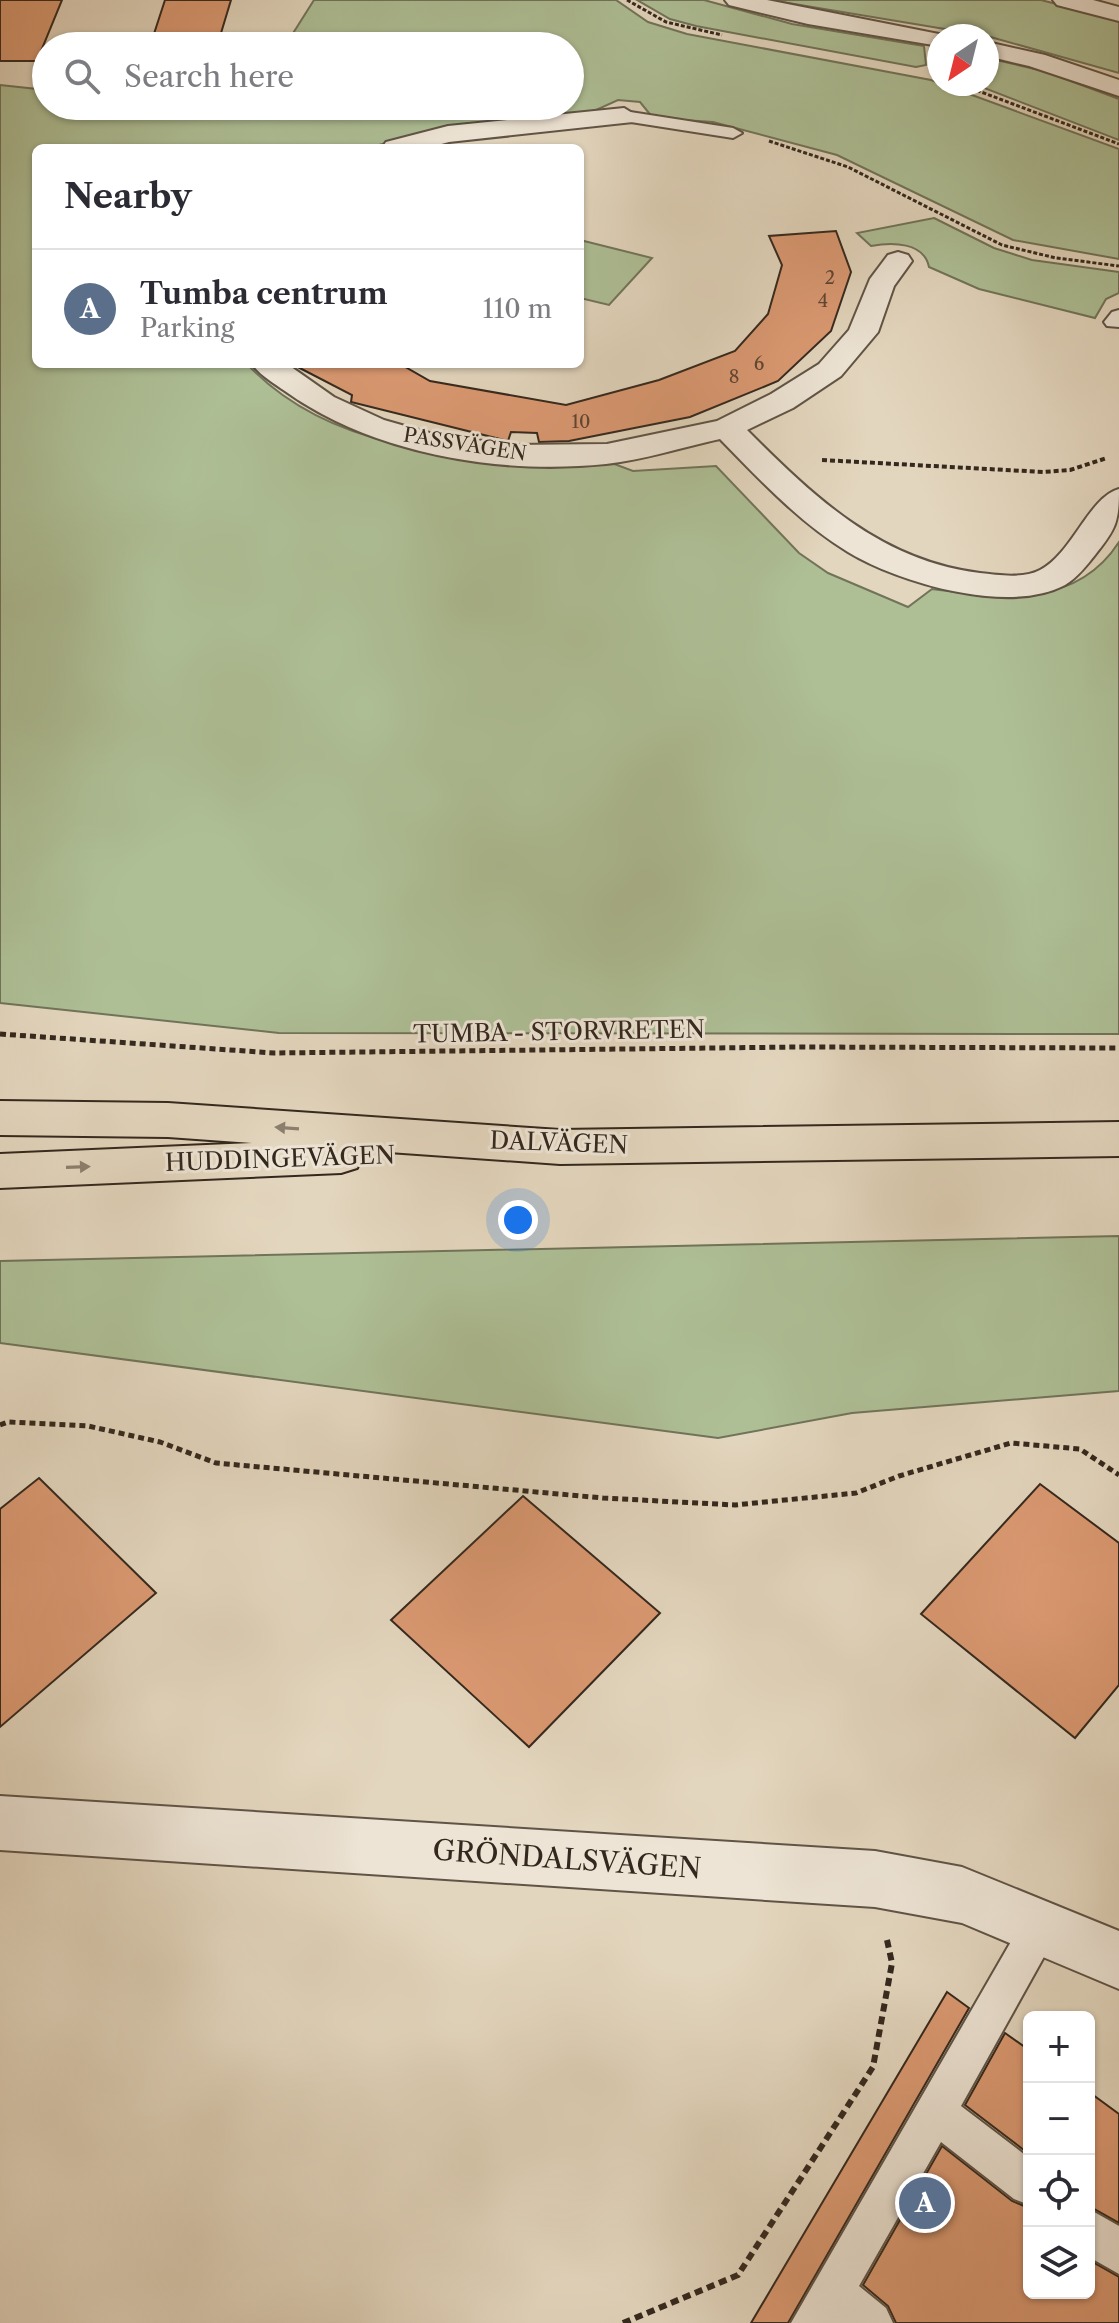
<!DOCTYPE html>
<meta charset="utf-8">
<style>
:root{--surface:#fff;--page:#f2f2f3;--text:#2b2b33;--muted:#7c7c81;--line:#e1e1e2;--accent:#7c3aed}
body{margin:0;font-family:"Libre Caslon Text",serif;background:var(--page);color:var(--text)}
.controls{position:absolute;right:24px;bottom:24px;display:grid;overflow:hidden;border-radius:12px;box-shadow:0 2px 6px #0004}
.controls button{width:72px;height:72px;display:grid;place-items:center;padding:0;border:0;border-bottom:2px solid var(--line);background:var(--surface);color:var(--text);font:40px sans-serif}
.compass{position:absolute;left:927px;top:24px;width:72px;height:72px;border-radius:50%;background:var(--surface);box-shadow:0 2px 6px #0004;rotate:215deg}
.you{position:absolute;left:518px;top:1220px;width:28px;height:28px;margin:-20px;border:6px solid #fff;border-radius:50%;background:#1a73e8;box-shadow:0 0 0 12px #1a73e833}
.badge{display:grid;place-items:center;width:52px;height:52px;border-radius:50%;background:var(--accent);color:#fff;font-size:26px;font-weight:700}
.pin{position:absolute;translate:-50% -50%;border:4px solid #fff;box-shadow:0 2px 8px #0006}
.list{margin:0;padding:0;list-style:none}
h2{display:flex;justify-content:space-between;align-items:center;height:104px;margin:0;padding:0 32px;font-size:34px}
h2 small{font-size:26px;font-weight:400;color:var(--muted)}
.list li{display:grid;grid-template-columns:52px 1fr auto;gap:24px;align-items:center;box-sizing:border-box;height:120px;padding:0 32px;border-top:2px solid var(--line)}
.list b{display:block;font-size:30px;white-space:nowrap}
.list p{margin:0;font-size:26px;white-space:nowrap;color:var(--muted)}
.list em{font-size:26px;font-style:normal;color:var(--muted)}
.icon{flex:none;width:44px;height:44px;fill:none;stroke:currentColor;stroke-width:2;stroke-linecap:round;stroke-linejoin:round}
.map{position:relative;flex:none;width:1119px;height:2323px;overflow:hidden}
.search{position:absolute;background:var(--surface);box-shadow:0 2px 6px #0004;left:32px;top:32px;width:552px;height:88px;display:flex;align-items:center;gap:20px;box-sizing:border-box;padding:0 28px;border-radius:44px;color:var(--muted);font-size:30px}
.panel{position:absolute;background:var(--surface);box-shadow:0 2px 6px #0004;left:32px;top:144px;width:552px;height:224px;border-radius:12px}
.map>svg:first-child{display:block}
</style>
<div class="map">
<svg width="1119" height="2323" viewBox="0 0 1119 2323">
<rect width="100%" height="100%" fill="#e3d6be"/>
<filter id="stains"><feTurbulence type="fractalNoise" baseFrequency=".0025" numOctaves="4"/><feColorMatrix values="0 0 0 0 .2 0 0 0 0 .09 0 0 0 0 .02 0 0 0 .5 -.17"/></filter>
<radialGradient id="worn" r=".72"><stop offset=".6" stop-color="#630" stop-opacity="0"/><stop offset="1" stop-color="#630" stop-opacity=".3"/></radialGradient>
<path fill="#aebf96" stroke="#71745a" stroke-width="2" d="M314 0H616L648 22 687 34 931 80 1119 149V259L1013 240 837 155 713 122 653 118 640 102 618 100 585 115 445 128 367 148H36V364H247C341 463 484 455 609 462L633 471 716 466 799 553 828 573 908 607 932 589C1001 598 1076 609 1119 542V1034L279 1033 0 1003V85L46 90V106H570V46H285Z
M637 0H704L792 24 924 46 926 65 916 67 696 26 670 19Z
M770 0H1041L1119 20V73L987 36Z
M987 58 1044 71 1119 99V140L974 84H987Z
M934 218 994 248 1032 260 1119 272V293L1106 299 1095 318 979 289 929 267C924 242 892 242 871 246L857 233Z
M580 240 652 258 609 305 580 298Z
M1119 1236V1391L852 1413 718 1438 0 1343V1261Z"/>
<path fill="#db9972" stroke="#34281e" stroke-width="2" d="M0 0H62L37 61H0Z
M165 0H231L218 43H151Z
M836 231 851 272 831 331 778 381 690 417 569 441 539 442 537 433 511 432 508 441 351 402 352 395 292 364H400L430 381 566 405 659 380 735 351 768 314 782 265 769 236Z
M39 1478 156 1593 0 1727V1509Z
M1040 1484 1119 1543V1685L1075 1738 921 1614Z
M523 1496 660 1613 529 1747 391 1620Z
M947 1992 969 2008 788 2323H751Z
M1005 2033 1029 2050V2154L965 2105Z
M1089 2092 1119 2114V2223L1089 2206Z
M942 2146 1012 2201 1029 2208V2293H1089V2260L1119 2277V2323H896L888 2306 863 2285Z"/>
<g fill="none" stroke-linecap="round" stroke-linejoin="round">
<g stroke="#605446" stroke-width="4">
<path id="lane" d="M624 111 733 128 742 133 733 138 618 120 615 116Z
M1119 310V327L1107 326 1104 322 1112 312Z
M1041 1909 1055 1914 1060 1928 961 2106 1029 2158V2205L1014 2199 941 2142 859 2286 886 2308 893 2323H791L1027 1914Z
M1089 2209 1119 2226V2274L1089 2257Z"/>
</g>
<g stroke="#605446" stroke-width="4">
<path id="street" d="M725 0H767L949 36H939V46L808 24 729 5Z
M1053 0H1093L1119 7V21L1057 5Z
M987 42 1045 55 1119 80V96L1029 66 987 56Z
M624 108 637 116 633 122 449 142 426 148H382L386 142 448 126Z
M898 252 908 255 912 261 894 286 878 332 841 376 793 408 747 430C815 498 881 561 980 573 998 575 1023 579 1040 570 1072 554 1089 497 1119 489 1119 522 1116 529 1095 555 1087 565 1077 578 1065 585 1009 615 899 583 848 552 799 522 760 480 720 439 683 447 644 460 606 464 499 475 373 454 285 391 273 383 260 375 252 364H287L334 397 384 420 433 434 512 445 607 444 717 421 771 394 819 364 849 330 870 279 888 255Z
M0 1796 875 1851 962 1867 1119 1931V1989L962 1923 875 1907 0 1850Z"/>
</g>
<g stroke="#34281e" stroke-width="4">
<path id="primary" d="M0 1101 168 1103 560 1130 1119 1122V1156L560 1164 360 1150 363 1156 357 1168 341 1173 0 1188V1154L252 1143 168 1137 0 1135Z"/>
</g>
<path stroke="#34281e" stroke-width="3" stroke-dasharray="4 2" stroke-linecap="butt" d="M627 0 666 22 722 35
M960 84 1119 144
M769 141 848 167 1002 245 1056 258 1119 266"/>
<path stroke="#34281e" stroke-width="4" stroke-dasharray="5 3" stroke-linecap="butt" d="M822 460 1043 472 1070 470 1107 458"/>
<path stroke="#34281e" stroke-width="5" stroke-dasharray="6 4" stroke-linecap="butt" d="M0 1034 274 1053 800 1047 1119 1048
M0 1425 8 1422 88 1426 160 1442 216 1463 603 1498 735 1505 856 1493 899 1476 1011 1443 1080 1449 1119 1475"/>
<path stroke="#34281e" stroke-width="6" stroke-dasharray="8 5" stroke-linecap="butt" d="M623 2323 738 2275 873 2067 892 1963 887 1940"/>
<use href="#lane" fill="#ede4d5" fill-rule="evenodd"/>
<use href="#street" fill="#ede4d5" fill-rule="evenodd"/>
<use href="#primary" fill="#e3d6be" fill-rule="evenodd"/>
</g>
<defs><path id="oneway-solid" d="M-6-.8H1V-3.2L6.5 0L1 3.2V.8H-6Z" transform="scale(2)"/></defs>
<g fill="#8c7f6e">
<use href="#oneway-solid" transform="translate(287 1128) rotate(-176)"/>
<use href="#oneway-solid" transform="translate(78 1167) rotate(-2)"/>
</g>
<g text-anchor="middle" stroke-width="6" stroke-linejoin="round" paint-order="stroke">
<g font-size="18" fill="#5e4433">
<text x="830" y="284">2</text>
<text x="823" y="307">4</text>
<text x="759" y="370">6</text>
<text x="734" y="383">8</text>
<text x="581" y="428">10</text>
</g>
<g font-size="20" fill="#34281e" stroke="#ede4d5">
<text transform="translate(465 444) rotate(9)" y="7">PASSVÄGEN</text>
</g>
<g font-size="24" fill="#34281e" stroke="#ede4d5">
<text transform="translate(559 1032) rotate(-1)" y="8">TUMBA - STORVRETEN</text>
<text transform="translate(559 1143) rotate(2)" y="8">DALVÄGEN</text>
<text transform="translate(280 1159) rotate(-2)" y="8">HUDDINGEVÄGEN</text>
</g>
<g font-size="28" fill="#34281e" stroke="#ede4d5">
<text transform="translate(567 1859) rotate(4)" y="10">GRÖNDALSVÄGEN</text>
</g>
</g>
<rect width="100%" height="100%" filter="url(#stains)"/>
<rect width="100%" height="100%" fill="url(#worn)"/>
</svg>
<div class="controls">
<button>+</button>
<button>−</button>
<button><svg class="icon" aria-label="locate" viewBox="0 0 24 24"><circle cx="12" cy="12" r="6"/><path d="M12 2v4M12 18v4M2 12h4M18 12h4"/></svg></button>
<button><svg class="icon" aria-label="layers" viewBox="0 0 24 24"><path d="M12 4l9 5-9 5-9-5zM3 14l9 5 9-5"/></svg></button>
</div>
<svg class="compass" viewBox="-18 -18 36 36"><path d="M0-13l5 13h-10z" fill="#e53935"/><path d="M0 13l5-13h-10z" fill="#7c7c81"/></svg>
<div class="you"></div>
<div class="pin badge" style="left:925px;top:2203px;background:#5c6f8a">A</div>
<div class="search"><svg class="icon" aria-label="search" viewBox="0 0 24 24"><circle cx="10" cy="10" r="6"/><path d="M15 15l6 6"/></svg>Search here</div>
<section class="panel">
<h2>Nearby<small></small></h2>
<ul class="list">
<li><span class="badge" style="background:#5c6f8a">A</span><div><b>Tumba centrum</b><p>Parking</p></div><em>110 m</em></li>
</ul>
</section>
</div>
